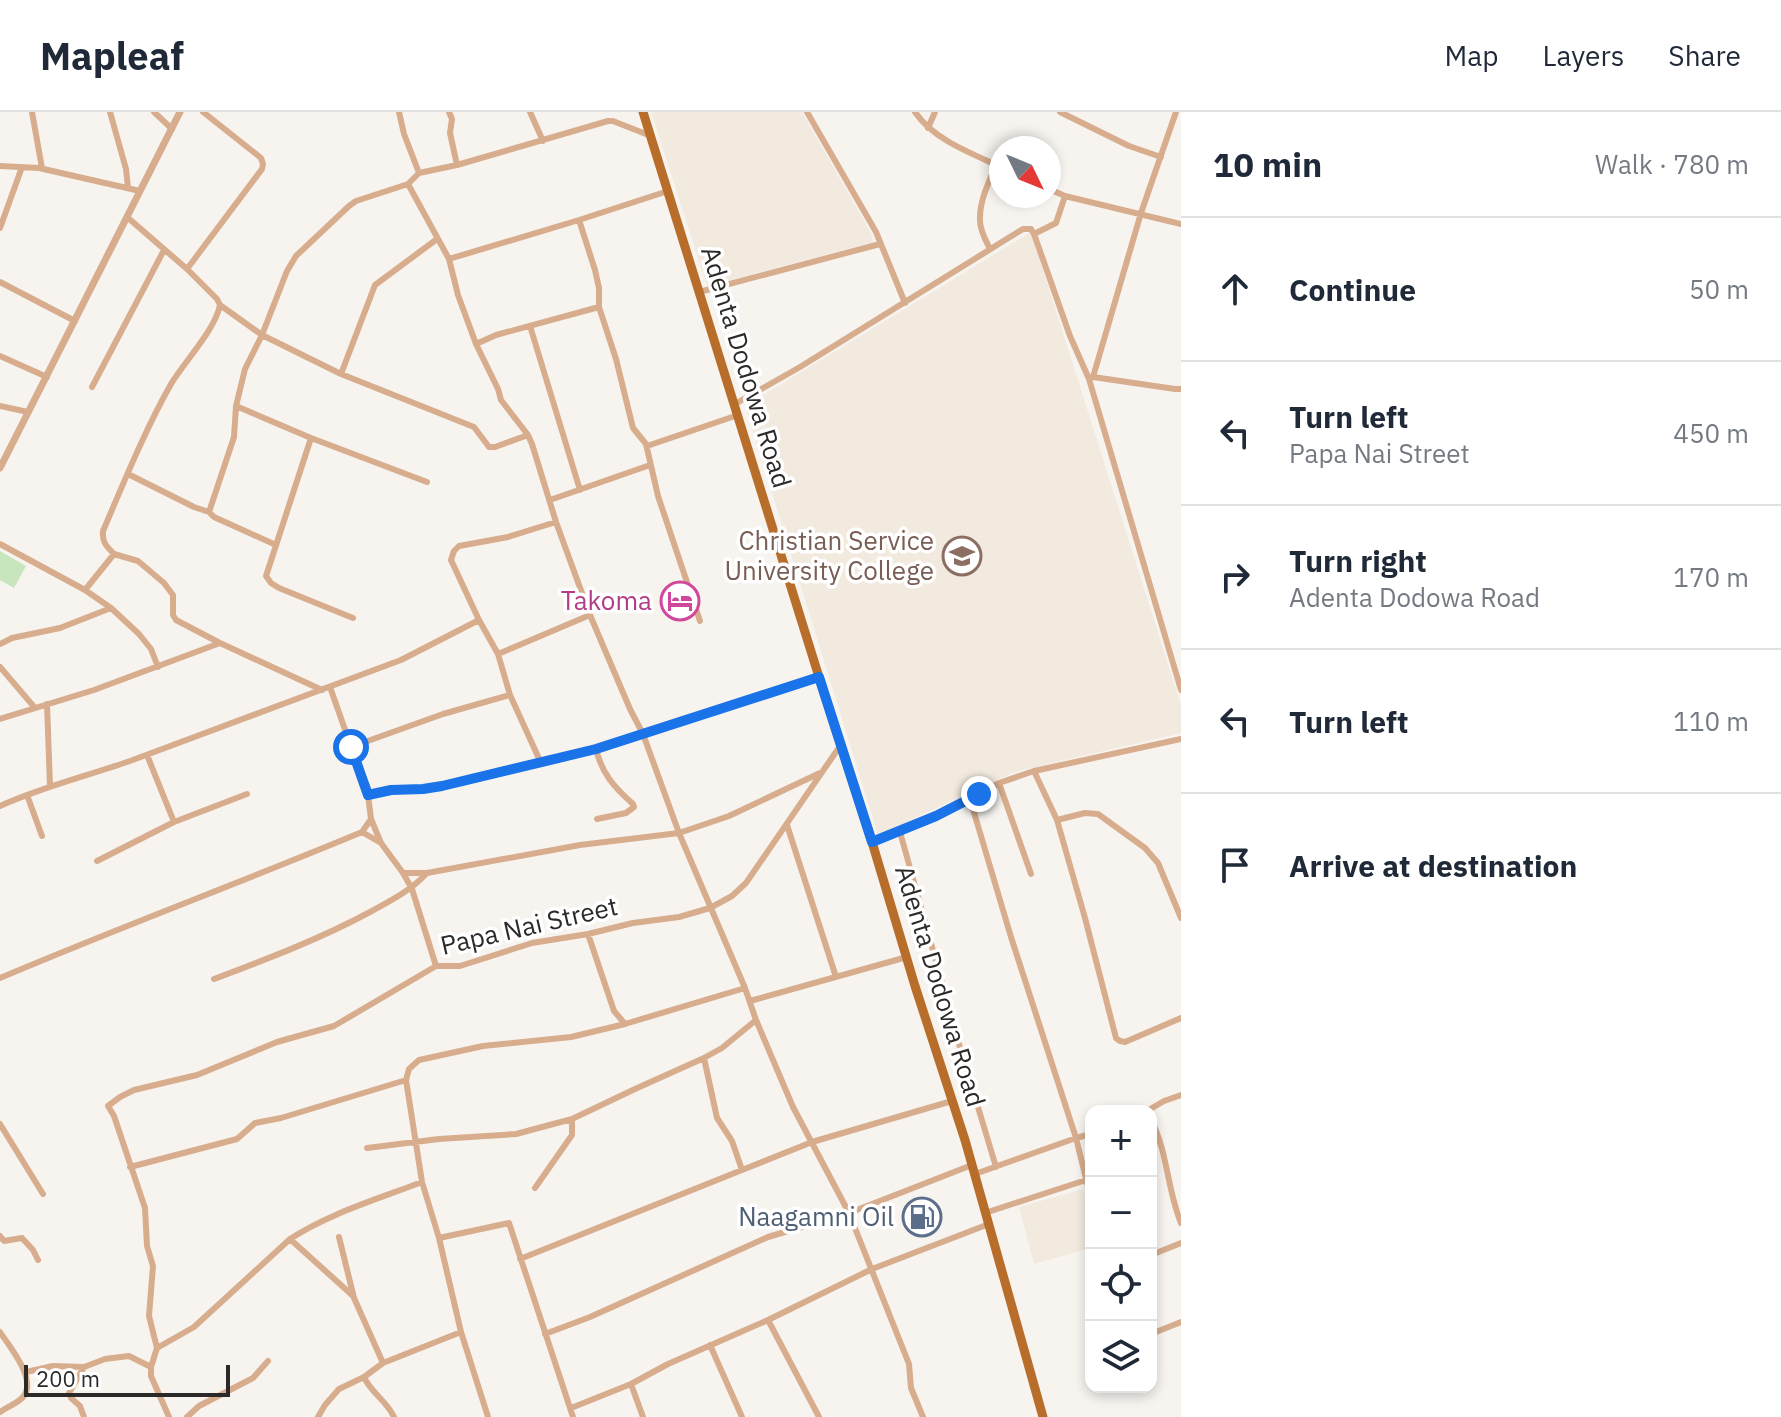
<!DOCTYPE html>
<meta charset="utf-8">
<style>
:root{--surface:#fff;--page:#f6f6f7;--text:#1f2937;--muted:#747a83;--line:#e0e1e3}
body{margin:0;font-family:"IBM Plex Sans",sans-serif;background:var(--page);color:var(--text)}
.controls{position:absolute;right:24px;bottom:24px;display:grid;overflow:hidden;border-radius:16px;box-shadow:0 4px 12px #0003}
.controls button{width:72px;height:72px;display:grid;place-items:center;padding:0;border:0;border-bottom:2px solid var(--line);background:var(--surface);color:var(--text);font:40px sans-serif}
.compass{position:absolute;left:989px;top:24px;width:72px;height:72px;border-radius:50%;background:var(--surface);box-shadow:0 4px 12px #0003;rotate:133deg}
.scale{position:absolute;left:24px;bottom:20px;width:206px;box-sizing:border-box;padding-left:8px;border:4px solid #2b2a28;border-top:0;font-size:22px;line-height:28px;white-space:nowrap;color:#2b2a28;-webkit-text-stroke:6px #fff;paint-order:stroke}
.stop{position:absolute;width:24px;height:24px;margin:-18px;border:6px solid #1a73e8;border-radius:50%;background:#fff}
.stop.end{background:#1a73e8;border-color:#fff;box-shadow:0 2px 8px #0008}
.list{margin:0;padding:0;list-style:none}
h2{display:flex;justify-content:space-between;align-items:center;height:104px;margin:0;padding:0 32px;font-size:34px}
h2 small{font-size:26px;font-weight:400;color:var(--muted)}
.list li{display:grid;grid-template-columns:52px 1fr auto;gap:24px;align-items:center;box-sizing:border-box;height:144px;padding:0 32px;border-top:2px solid var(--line)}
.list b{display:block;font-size:30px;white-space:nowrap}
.list p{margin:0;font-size:26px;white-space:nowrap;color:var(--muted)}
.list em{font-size:26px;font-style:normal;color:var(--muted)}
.icon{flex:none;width:44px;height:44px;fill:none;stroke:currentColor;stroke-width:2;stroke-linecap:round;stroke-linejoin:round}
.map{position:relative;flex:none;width:1181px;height:1305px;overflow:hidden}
header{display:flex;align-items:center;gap:48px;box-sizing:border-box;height:112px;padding:0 40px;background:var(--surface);border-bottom:2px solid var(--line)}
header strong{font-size:38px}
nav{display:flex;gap:44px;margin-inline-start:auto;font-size:28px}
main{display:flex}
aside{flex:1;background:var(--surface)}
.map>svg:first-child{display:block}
</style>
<header>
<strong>Mapleaf</strong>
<nav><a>Map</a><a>Layers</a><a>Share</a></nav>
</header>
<main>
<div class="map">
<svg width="1181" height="1305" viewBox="0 0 1181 1305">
<rect width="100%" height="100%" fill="#f7f4f0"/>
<path fill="#f2eadf" d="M651 0H802L871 121 873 130 707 174Z
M1031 120 1181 593V621L1014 660 878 723 745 294Z
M1083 1077 1091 1106V1136L1034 1152 1019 1095Z"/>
<path fill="#c8e6bd" d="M0 439 26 454 14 476 0 468Z"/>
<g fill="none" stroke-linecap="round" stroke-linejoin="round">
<path stroke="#d7ad8d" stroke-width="6" d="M32 0 42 56
M110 0 126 57 128 76
M154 0 172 17
M399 0 404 22 419 61
M449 0 452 7 450 21 457 53
M530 0 543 29
M807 0 876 120 905 191
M915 0C934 28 971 41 1001 55
M1060 0 1129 34 1161 45
M928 16 935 0
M0 54 39 56 140 79
M408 72 449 147 458 183 476 232 498 277 501 288 528 323 532 332 556 410 590 503 630 597 643 622 679 721 745 876 756 908 793 995 849 1101 909 1252 911 1276 923 1305
M1049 77 1065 84 1181 112
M579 108 595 158 599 176V195L616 247 633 316 646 332 658 384 700 509
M0 116 22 55
M1034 122 1056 111 1065 84
M990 137C985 127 979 116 980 105 980 87 990 68 996 52
M449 147 579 108 668 79
M187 157 262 57 263 52 261 46 203 0
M0 170 75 209
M699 180 880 132
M220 193 262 223 341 262 474 315 489 335H495L528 323
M530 214 580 378
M476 232 496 223 599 195
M0 244 47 265
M341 262 375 173 437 127
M1093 265 1141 101 1176 0
M1090 266 1093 265 1175 277H1181
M92 275 164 138
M735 292 800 255 1023 117H1031L1034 122 1070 224 1089 267 1181 578
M0 294 28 300
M236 294 311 326 427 370
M311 326 266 464 271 471 279 476 353 506
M647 334 738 303
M128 362 194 395 209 400 214 405 276 433
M550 388 650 353
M209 400 234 325 236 294 245 257 262 223 287 159 296 144 349 94 356 89 408 72 419 61 457 53 608 9H613L651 24
M0 432 85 478 111 496 139 522 151 537 158 555
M114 442C106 434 102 430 103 419 124 370 145 318 171 272 185 249 215 218 220 193L217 187 187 157 127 105
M85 478 114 442 138 449 164 471 173 483V503L176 508 220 531 322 578
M479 508 498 542
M0 532 12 526 60 516 111 496
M0 555 35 596
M330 575 368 683
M47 592 50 674
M0 607 94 578 220 531
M351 635 443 602 510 583
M596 637C602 662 614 675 633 692L634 695 626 701 597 707
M147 643 174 710
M541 651 510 583 498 542 590 503
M1034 659 1057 708 1085 806 1116 926 1120 929 1125 930 1181 906
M999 671 1031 762
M27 683 42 724
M970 687 1011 825 1076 1026 1091 1087
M0 694C42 675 87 664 130 649L401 548 479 508 451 448 454 439 459 434 508 425 556 410
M1057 708 1085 701 1098 702 1145 736 1158 751 1181 806
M787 713 836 865
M362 720 381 731
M900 720 959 932 996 1055
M872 730 936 704 999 671 1034 659 1181 627
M97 749 174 710 247 682
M403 761H427L580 733 679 721 729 704 820 661
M588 822 614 899 625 912
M436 854 412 777 403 761 381 731 371 707 368 683C393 677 417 678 442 674L596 637 819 565
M0 866C120 815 242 770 362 720L371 707
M214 867C267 847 320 827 370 800 392 788 410 779 427 761
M750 889 907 845
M704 946 717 1006 732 1029 742 1058 812 1030 952 989
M1147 999 1164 989 1181 983
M1151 1008C1168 1040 1167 1078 1181 1111
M0 1012 43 1082
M367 1036 439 1027 516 1022 572 1007 635 977 704 946 722 936 756 908
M130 1055 237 1027 255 1011 281 1006 406 968
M975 1062 1076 1026 1091 1022
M535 1076 572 1023V1007
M985 1101 1086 1068
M0 1124 4 1129 22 1126 33 1138 38 1148
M339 1125 354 1186 383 1251
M439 1126 461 1220 488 1305
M290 1127 352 1183
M1151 1143 1181 1131
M520 1147 742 1058
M768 1208 819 1305
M0 1220C9 1234 38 1268 23 1285 18 1291 7 1295 0 1300
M545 1222 590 1205 768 1125 849 1101 972 1053
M1151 1222 1181 1210
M710 1233 742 1305
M157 1236 194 1215 290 1127C330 1101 378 1087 422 1070
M26 1260 53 1254 84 1255 105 1247 129 1244 151 1255
M364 1265C371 1281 387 1289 394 1305
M631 1272 643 1305
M571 1296 631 1272 668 1252 768 1208 872 1157 989 1112
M84 1305 80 1294 71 1286 69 1281 84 1255
M169 1305 151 1264V1255L157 1236 149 1204 153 1154 147 1134 145 1096 114 1004 108 994 120 985 134 978 197 963 277 930 334 914 436 854H460L532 831 588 822 633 811 679 805 710 796 732 784 746 771 840 634
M187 1305 199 1294 253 1266 268 1249
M318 1305 325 1293 339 1277 364 1265 383 1251 461 1220
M573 1305 509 1111 439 1126 422 1070 406 968 409 957 419 948 483 934 571 925 625 912 745 876"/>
<path stroke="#d7ad8d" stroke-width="7" d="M0 356 180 0"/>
<path stroke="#b86e2a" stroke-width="9" d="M643 0 819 565 872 730 915 874 965 1028 1043 1305"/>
</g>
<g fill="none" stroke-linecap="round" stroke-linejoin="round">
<path stroke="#1a73e8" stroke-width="10" d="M351 635 368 683 391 678 423 677 442 674 596 637 819 565 872 730 936 704 979 682"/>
</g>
<defs>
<g id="university-ring" transform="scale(2)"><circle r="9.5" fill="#fff" stroke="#8d6e63" stroke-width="1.5"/><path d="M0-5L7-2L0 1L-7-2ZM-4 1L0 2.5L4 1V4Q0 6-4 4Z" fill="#8d6e63"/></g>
<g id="hotel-ring" transform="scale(2)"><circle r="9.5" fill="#fff" stroke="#d1479c" stroke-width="1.5"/><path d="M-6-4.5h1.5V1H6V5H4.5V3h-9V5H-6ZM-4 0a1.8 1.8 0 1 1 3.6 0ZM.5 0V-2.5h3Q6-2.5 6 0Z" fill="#d1479c"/></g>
<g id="fuel-ring" transform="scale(2)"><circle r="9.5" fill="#fff" stroke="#5c6f8a" stroke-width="1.5"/><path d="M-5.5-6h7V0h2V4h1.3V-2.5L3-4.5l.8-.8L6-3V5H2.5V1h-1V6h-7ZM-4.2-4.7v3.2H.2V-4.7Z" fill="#5c6f8a"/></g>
</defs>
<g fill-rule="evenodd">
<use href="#university-ring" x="962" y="444"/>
<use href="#hotel-ring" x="680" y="489"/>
<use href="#fuel-ring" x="922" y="1105"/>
</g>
<g text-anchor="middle" stroke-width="7" stroke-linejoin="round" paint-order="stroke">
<g font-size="26" fill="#2b2a28" stroke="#fff">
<text transform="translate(746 255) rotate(73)" y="9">Adenta Dodowa Road</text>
<text transform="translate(529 814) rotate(-13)" y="9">Papa Nai Street</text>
<text transform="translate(940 874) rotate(73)" y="9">Adenta Dodowa Road</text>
</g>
<g font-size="26" fill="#785e54" stroke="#fff" text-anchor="end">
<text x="934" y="438">Christian Service<tspan x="934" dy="30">University College</tspan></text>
</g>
<g font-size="26" fill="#b23c85" stroke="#fff" text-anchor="end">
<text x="652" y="498">Takoma</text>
</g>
<g font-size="26" fill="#4e5e75" stroke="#fff" text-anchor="end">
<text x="894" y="1114">Naagamni Oil</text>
</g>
</g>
</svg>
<div class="controls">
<button>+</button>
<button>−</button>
<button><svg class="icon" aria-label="locate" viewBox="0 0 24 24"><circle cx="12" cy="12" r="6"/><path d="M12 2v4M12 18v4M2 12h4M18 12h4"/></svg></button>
<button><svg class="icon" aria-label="layers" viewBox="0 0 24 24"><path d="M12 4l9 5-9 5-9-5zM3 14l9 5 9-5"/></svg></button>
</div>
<svg class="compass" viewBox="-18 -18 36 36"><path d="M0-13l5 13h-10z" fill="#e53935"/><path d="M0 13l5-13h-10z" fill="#747a83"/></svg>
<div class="scale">200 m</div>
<div class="stop" style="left:351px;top:635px"></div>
<div class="stop end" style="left:979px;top:682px"></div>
</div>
<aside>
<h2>10 min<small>Walk · 780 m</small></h2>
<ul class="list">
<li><svg class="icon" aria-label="ahead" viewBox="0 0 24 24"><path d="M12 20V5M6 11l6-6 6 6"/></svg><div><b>Continue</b></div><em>50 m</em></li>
<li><svg class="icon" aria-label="left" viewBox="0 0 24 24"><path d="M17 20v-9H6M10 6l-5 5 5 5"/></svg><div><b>Turn left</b><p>Papa Nai Street</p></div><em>450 m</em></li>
<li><svg class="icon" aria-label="right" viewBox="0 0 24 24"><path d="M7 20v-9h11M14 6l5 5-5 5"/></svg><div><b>Turn right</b><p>Adenta Dodowa Road</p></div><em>170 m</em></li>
<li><svg class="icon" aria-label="left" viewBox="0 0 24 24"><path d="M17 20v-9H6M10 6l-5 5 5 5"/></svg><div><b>Turn left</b></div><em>110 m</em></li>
<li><svg class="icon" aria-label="arrive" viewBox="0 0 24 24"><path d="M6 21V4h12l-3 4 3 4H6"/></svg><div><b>Arrive at destination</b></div></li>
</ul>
</aside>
</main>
